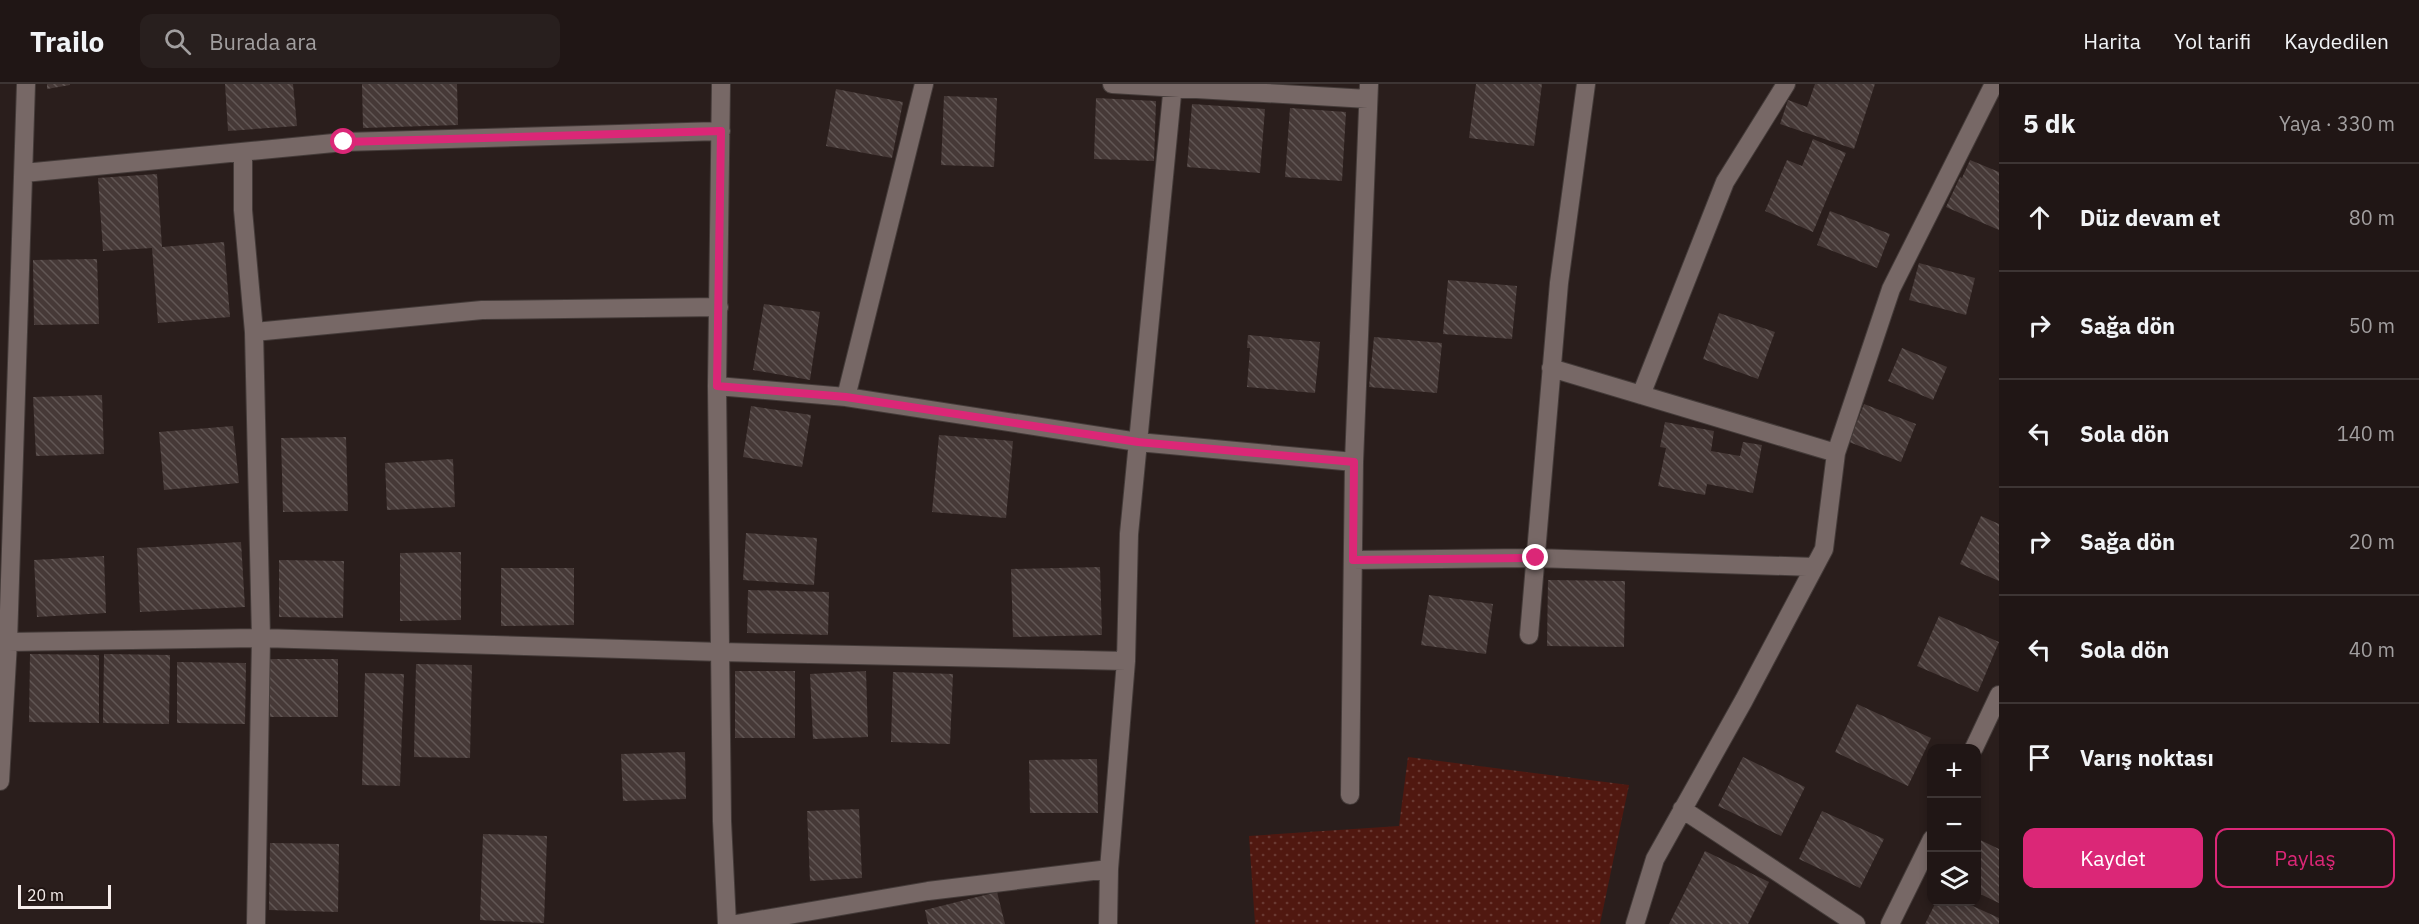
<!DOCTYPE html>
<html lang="tr">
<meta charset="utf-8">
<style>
:root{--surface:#201615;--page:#281f1e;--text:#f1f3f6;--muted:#a29fa0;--line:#3d3534;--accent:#db2777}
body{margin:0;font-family:"IBM Plex Sans",sans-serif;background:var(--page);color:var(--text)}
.controls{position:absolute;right:18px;bottom:18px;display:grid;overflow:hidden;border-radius:12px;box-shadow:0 3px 9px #0003}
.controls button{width:54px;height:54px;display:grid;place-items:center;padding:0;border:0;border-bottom:2px solid var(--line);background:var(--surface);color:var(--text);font:30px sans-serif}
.scale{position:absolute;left:18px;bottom:15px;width:93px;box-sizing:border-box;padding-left:6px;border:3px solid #f6eeec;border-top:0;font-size:16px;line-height:21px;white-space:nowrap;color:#f6eeec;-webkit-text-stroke:4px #201513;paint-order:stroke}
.stop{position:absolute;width:18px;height:18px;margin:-14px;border:4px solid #db2777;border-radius:50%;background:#fff}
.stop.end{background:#db2777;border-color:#fff;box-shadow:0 2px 6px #0008}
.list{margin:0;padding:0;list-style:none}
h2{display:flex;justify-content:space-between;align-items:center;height:78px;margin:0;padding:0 24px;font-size:26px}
h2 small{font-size:20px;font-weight:400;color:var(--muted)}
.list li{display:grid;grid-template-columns:39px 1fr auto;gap:18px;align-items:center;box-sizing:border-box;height:108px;padding:0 24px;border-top:2px solid var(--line)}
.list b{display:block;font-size:22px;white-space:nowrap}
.list em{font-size:20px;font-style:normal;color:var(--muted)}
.actions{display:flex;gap:12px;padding:18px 24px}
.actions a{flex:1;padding:14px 0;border:2px solid var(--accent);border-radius:12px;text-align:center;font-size:21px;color:var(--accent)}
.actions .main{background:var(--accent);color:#fff}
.icon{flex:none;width:33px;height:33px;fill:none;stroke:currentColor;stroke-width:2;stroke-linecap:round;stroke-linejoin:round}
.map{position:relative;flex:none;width:1999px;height:840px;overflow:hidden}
header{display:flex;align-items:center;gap:36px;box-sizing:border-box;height:84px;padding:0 30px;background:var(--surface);border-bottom:2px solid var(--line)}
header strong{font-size:28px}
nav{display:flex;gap:33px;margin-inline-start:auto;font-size:21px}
.search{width:420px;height:54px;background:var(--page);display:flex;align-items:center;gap:15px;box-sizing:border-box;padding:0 21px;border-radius:12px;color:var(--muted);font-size:22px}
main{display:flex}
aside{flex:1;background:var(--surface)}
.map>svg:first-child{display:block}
</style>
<header>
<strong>Trailo</strong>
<div class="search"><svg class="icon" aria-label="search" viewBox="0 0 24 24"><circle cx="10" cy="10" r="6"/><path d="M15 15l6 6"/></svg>Burada ara</div>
<nav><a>Harita</a><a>Yol tarifi</a><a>Kaydedilen</a></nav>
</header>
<main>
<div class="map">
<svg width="1999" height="840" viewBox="0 0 1999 840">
<defs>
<pattern id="park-dots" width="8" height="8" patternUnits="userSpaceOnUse" patternTransform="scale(1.5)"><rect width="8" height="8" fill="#501810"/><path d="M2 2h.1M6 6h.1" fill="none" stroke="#6a3a33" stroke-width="1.8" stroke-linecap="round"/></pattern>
<pattern id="building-back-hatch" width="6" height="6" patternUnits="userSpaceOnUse" patternTransform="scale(1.5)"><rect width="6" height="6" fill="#463937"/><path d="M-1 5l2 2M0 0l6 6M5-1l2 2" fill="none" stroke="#615654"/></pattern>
</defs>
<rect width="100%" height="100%" fill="#2a1e1c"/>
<path fill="url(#park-dots)" d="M1408 673 1629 701 1600 840H1255L1249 752 1399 742Z"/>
<path fill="url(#building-back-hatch)" d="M47 0H70V1L47 5Z
M225 0H293L297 42 228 47Z
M362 0H457L458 41 363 44Z
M1476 0H1542L1534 62 1469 54Z
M1815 0H1875L1854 65 1780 40 1788 16 1807 23Z
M836 5 903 18 892 74 826 62Z
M944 12 997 14 994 83 941 81Z
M1096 14 1156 17 1154 77 1094 75Z
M1192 20 1265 25 1260 89 1187 83Z
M1290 24 1346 28 1342 97 1285 93Z
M1813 55 1846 69 1813 148 1765 127 1787 76 1802 82Z
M1970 76 1999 88V146L1946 123 1960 93 1962 94Z
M157 90 162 163 224 158 230 233 158 239 152 164 103 167 98 94Z
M1830 127 1890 150 1877 184 1817 161Z
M97 175 99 240 34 241 33 176Z
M1919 179 1975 194 1966 231 1909 216Z
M1448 196 1517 202 1512 255 1443 250Z
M764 220 820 228 810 296 753 286Z
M1719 229 1775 248 1758 295 1703 275Z
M1248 251 1320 258 1315 309 1247 303 1250 264H1247Z
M1374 253 1442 259 1437 309 1369 303Z
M1902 264 1947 283 1933 316 1888 297Z
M102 311 104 370 36 372 33 313Z
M1864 320 1916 340 1901 378 1849 358Z
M751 322 811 331 802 383 743 373Z
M1665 338 1714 347 1711 367 1740 372 1743 358 1762 361 1753 409 1707 400 1705 411 1658 402 1666 364 1660 363Z
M233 342 239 399 164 406 159 348Z
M939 351 1013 357 1006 434 932 428Z
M346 353 348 427 283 428 281 354Z
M453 375 455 423 387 426 385 379Z
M1981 432 1999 440V497L1960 480Z
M746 449 817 454 814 501 743 496Z
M241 458 245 523 140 528 137 464Z
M461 468V536L400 537V469Z
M104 472 106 529 37 533 34 476Z
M279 476 344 477 343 534 279 533Z
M1100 483 1102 551 1013 553 1011 485Z
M501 484H574V541L501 542Z
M1548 496 1625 497 1624 563 1547 562Z
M748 506 829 508 828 551 747 549Z
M1429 511 1493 520 1486 570 1421 561Z
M1939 532 1999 558 1978 608 1917 582Z
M30 570 99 571V639L29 638Z
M104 570 170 571 169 640 103 639Z
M270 575H338V633H270Z
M177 578 246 579 245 640 177 639Z
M416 580 472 581 470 674 414 673Z
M735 587H795V654H735Z
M866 587 868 653 813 655 810 590Z
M893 588 953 590 950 660 891 658Z
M365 589 404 590 400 702 362 701Z
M1857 620 1931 654 1908 702 1835 668Z
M685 668 686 715 623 717 621 670Z
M1743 673 1805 703 1781 752 1718 722Z
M1097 675 1098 729H1030L1029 676Z
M859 725 862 794 810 797 807 727Z
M1822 727 1884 755 1860 804 1799 775Z
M483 750 547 752 544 839 480 836Z
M1976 754 1999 765V819L1976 808Z
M270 759 339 760 338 828 269 826Z
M1705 767 1769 798 1748 840H1669Z
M997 808 1005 840H928L925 826Z
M1936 818H1964L1999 834V840H1925Z"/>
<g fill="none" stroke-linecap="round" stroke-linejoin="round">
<g stroke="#443b39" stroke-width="20">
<path id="street" d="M721 0 717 302 722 737 727 840
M1112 0 1368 15
M243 70V126L254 248 261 554 256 840
M24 89 344 58 721 47
M254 248 482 226 719 223
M1551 284 1836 369
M717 302 846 313 1138 358 1354 378
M1641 311 1725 98 1786 0
M846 313 924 0
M1353 476 1536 474 1814 483
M1529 551 1559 199 1586 0
M8 558 261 554 721 568 1126 577
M1974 664 1999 611
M0 697 8 558 26 0
M1350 711 1354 378 1369 0
M1682 725 1856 840
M736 840 928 807 1109 785
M1108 840 1109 785 1126 577 1129 450 1173 0
M1635 840 1655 775 1744 616 1824 465 1836 369 1891 205 1994 0
M1890 840 1932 755"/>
</g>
<use href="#street" stroke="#776866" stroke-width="18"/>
</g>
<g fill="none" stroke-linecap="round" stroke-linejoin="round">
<path stroke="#db2777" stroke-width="8" d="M344 58 721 47 717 302 846 313 1138 358 1354 378 1353 476 1536 474"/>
</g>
</svg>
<div class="controls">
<button>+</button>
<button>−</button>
<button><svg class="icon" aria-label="layers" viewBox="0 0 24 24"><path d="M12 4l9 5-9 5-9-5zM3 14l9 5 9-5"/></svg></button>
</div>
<div class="scale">20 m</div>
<div class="stop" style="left:344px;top:58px"></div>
<div class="stop end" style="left:1536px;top:474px"></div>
</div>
<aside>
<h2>5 dk<small>Yaya · 330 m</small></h2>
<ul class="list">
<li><svg class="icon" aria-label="ahead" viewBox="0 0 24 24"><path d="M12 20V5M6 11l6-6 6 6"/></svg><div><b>Düz devam et</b></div><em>80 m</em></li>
<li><svg class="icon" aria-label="right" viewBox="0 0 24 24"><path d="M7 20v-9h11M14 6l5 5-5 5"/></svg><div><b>Sağa dön</b></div><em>50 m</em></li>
<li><svg class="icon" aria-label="left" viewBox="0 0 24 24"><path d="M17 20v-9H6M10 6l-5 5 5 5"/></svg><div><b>Sola dön</b></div><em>140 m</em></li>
<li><svg class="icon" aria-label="right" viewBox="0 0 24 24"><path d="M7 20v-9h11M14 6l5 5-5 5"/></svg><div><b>Sağa dön</b></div><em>20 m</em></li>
<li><svg class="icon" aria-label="left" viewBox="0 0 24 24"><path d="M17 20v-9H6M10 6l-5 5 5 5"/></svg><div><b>Sola dön</b></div><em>40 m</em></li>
<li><svg class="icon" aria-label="arrive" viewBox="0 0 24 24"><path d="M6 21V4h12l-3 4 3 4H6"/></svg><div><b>Varış noktası</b></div></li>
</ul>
<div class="actions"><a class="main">Kaydet</a><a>Paylaş</a></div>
</aside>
</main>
